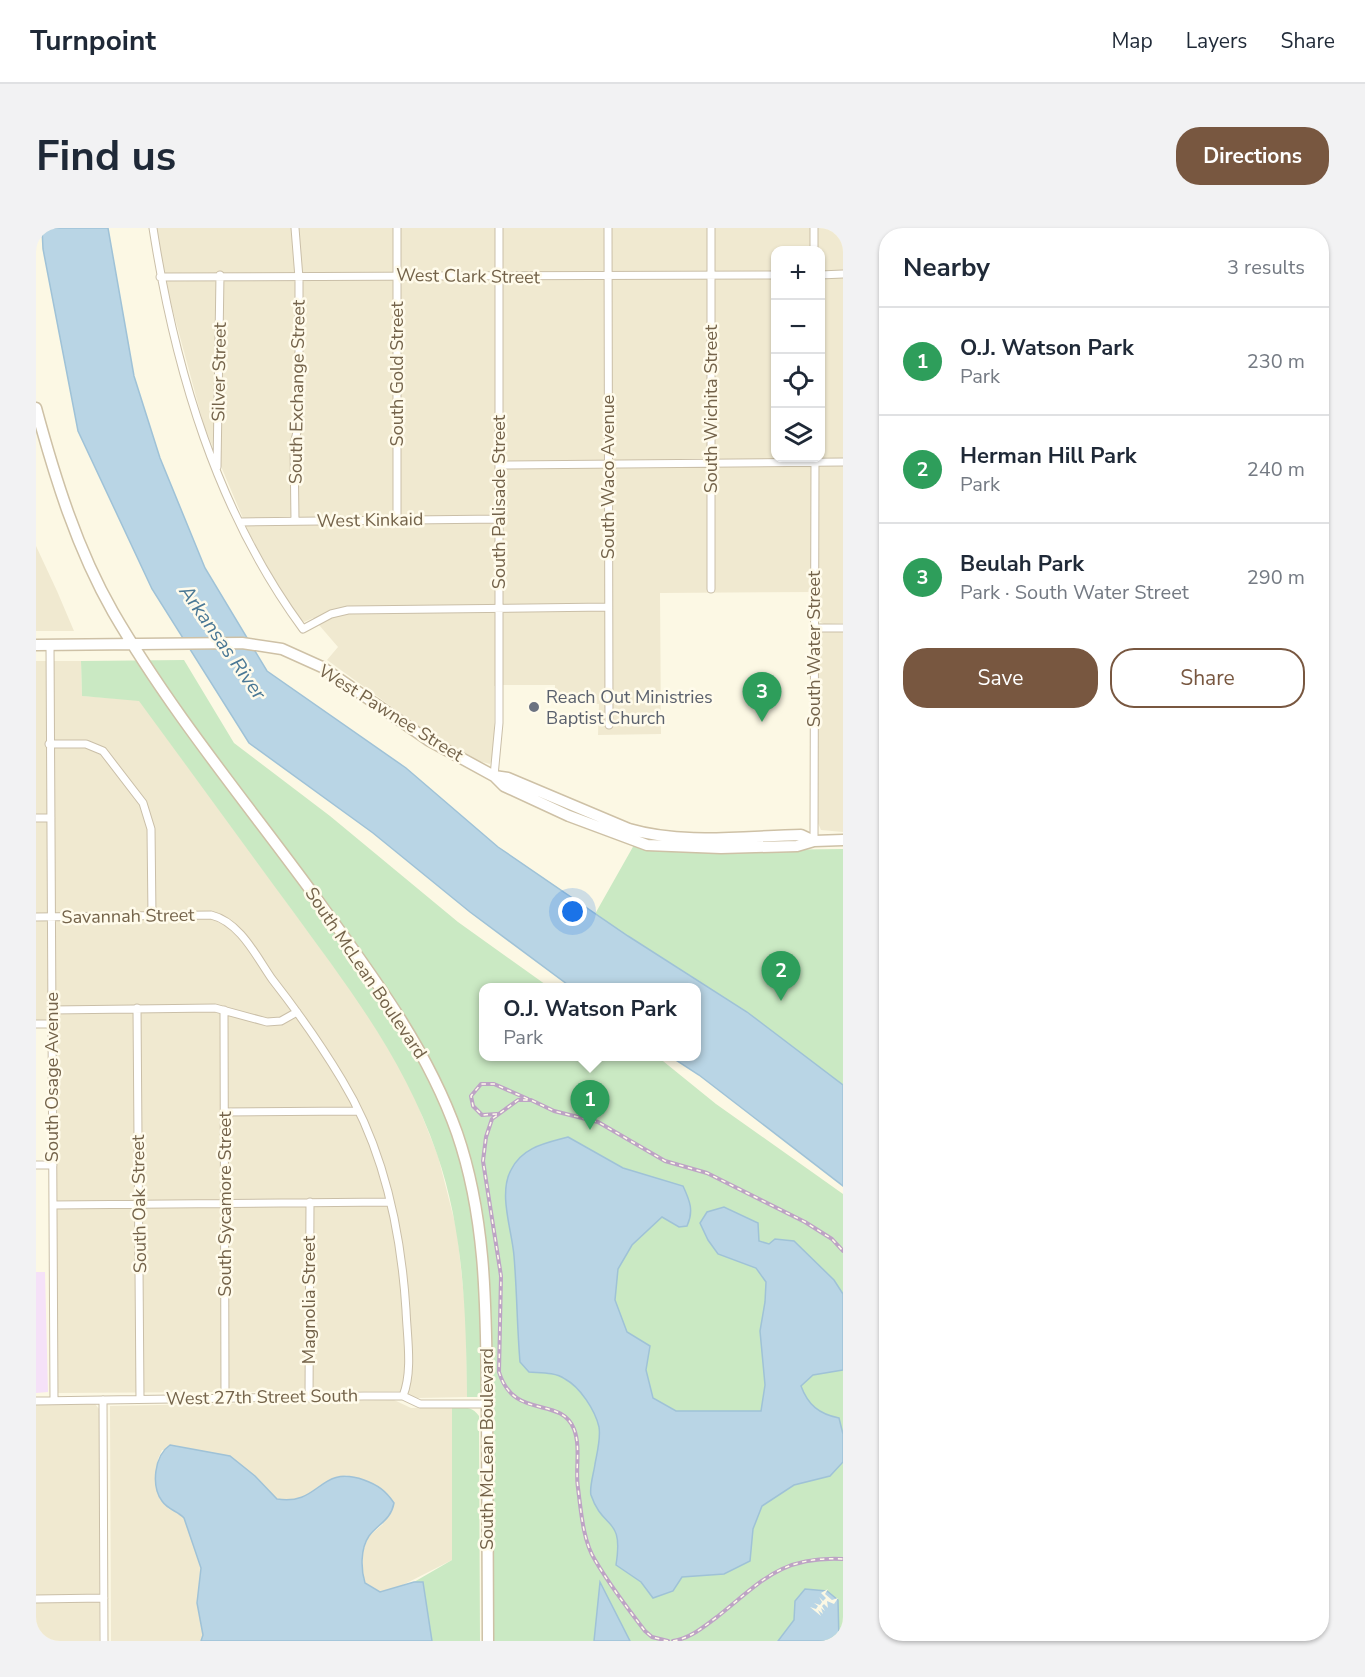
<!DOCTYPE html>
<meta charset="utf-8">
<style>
:root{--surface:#fff;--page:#f2f2f3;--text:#1f2937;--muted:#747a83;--line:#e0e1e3;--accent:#785740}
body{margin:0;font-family:"Nunito Sans",sans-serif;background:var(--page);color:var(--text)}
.controls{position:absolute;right:18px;top:18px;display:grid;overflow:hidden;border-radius:12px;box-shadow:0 2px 4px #0004}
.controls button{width:54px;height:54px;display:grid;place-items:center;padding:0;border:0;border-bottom:2px solid var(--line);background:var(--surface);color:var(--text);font:30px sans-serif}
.you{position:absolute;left:537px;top:684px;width:21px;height:21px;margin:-15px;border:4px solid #fff;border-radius:50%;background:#1a73e8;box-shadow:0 0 0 9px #1a73e833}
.badge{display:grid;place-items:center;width:39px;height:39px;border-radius:50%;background:var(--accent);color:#fff;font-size:20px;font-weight:700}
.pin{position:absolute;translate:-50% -50px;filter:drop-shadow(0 2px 3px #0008)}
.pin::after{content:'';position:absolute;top:32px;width:21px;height:18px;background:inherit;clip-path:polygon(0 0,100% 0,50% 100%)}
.popup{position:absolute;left:443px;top:755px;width:222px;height:78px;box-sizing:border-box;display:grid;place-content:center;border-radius:12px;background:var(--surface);filter:drop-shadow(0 2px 4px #0005);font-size:20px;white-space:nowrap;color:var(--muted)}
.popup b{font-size:22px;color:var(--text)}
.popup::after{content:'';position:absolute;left:50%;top:100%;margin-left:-12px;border:12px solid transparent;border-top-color:var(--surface)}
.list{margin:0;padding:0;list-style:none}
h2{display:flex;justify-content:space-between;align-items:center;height:78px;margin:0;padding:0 24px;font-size:26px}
h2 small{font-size:20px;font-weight:400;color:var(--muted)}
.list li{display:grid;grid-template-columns:39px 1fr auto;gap:18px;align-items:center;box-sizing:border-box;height:108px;padding:0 24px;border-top:2px solid var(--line)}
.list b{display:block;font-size:22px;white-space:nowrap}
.list p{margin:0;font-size:20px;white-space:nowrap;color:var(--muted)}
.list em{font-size:20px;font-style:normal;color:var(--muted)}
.actions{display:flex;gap:12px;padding:18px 24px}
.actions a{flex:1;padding:14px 0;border:2px solid var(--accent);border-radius:24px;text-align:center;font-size:21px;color:var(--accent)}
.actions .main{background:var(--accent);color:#fff}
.icon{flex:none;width:33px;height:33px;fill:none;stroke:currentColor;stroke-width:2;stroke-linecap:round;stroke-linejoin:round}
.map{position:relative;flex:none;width:807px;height:1413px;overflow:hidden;border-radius:24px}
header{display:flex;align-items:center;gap:36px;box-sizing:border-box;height:84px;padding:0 30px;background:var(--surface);border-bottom:2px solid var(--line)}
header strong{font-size:28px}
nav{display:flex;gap:33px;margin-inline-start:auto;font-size:21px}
.intro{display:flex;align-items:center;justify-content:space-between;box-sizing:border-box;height:144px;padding:0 36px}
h1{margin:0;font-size:42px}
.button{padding:15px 27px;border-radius:24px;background:var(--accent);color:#fff;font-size:21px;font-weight:700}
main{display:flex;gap:36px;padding:0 36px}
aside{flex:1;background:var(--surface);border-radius:24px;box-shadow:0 2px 4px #0004}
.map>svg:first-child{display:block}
</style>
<header>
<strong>Turnpoint</strong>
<nav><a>Map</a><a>Layers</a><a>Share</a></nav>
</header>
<div class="intro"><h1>Find us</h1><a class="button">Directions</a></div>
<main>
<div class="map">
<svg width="807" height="1413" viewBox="0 0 807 1413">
<rect width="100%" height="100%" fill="#fcf8e4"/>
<path fill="#f0e9d0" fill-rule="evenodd" d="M121 0H807V395L788 396 781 392V364L624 365 625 506 562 507 563 476 519 474V457H467L458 458V527L454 536 435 531 403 513 291 432 302 419 277 390 268 394 263 391 235 345 214 307 168 198 130 57ZM740 22H784V230H740Z
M0 318 21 363 38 403H0Z
M786 403H807V604L785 602 781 593V407Z
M0 433H45L46 468 103 472 325 776 373 855 402 928 421 1003 430 1088 431 1169 381 1170 363 1163 21 1165V793H0Z
M358 1172 375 1180 416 1179V1332L359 1361 344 1364 337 1363 329 1355 326 1343 327 1323 333 1308 347 1296 335 1255 310 1247 287 1255 267 1271 253 1273 241 1271 219 1248 174 1224 126 1222 122 1231 120 1249 124 1271 133 1281 143 1285 148 1290 165 1339 161 1375 167 1407 165 1413H75L74 1178Z
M59 1176 63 1181V1413H0V1177Z"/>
<path fill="#f5e1f8" d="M0 1044H9L12 1164 0 1165Z"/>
<path fill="#cae9c3" d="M148 432 198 515 294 588 422 694 513 759 448 760V828L622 829 680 876 807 966V1413H458L457 1169H431C430 1087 428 1004 401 926 368 830 312 759 253 678 203 610 153 541 103 473L46 468 45 433Z
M598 617 623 623 807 621V860L559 686Z
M416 1179C428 1179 436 1178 443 1188L444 1413H396L387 1354H378L416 1332Z"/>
<path fill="#b9d5e5" stroke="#9fc2d7" stroke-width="1.5" d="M6 0H72L98 148 124 230 169 340 231 443 370 540 462 619 592 708 711 784 807 857V958L663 847 635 829 660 828V760L535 759 434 684 337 605 213 515 116 361 42 203 7 21Z
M532 909 587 940 647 958C654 973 658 983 651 998L643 999 626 989 596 1017 582 1041 579 1072 591 1104 614 1118 610 1142 617 1170 640 1183H725L729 1157 724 1103 729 1074 730 1054 720 1040 682 1026 672 1012 664 995 671 984 688 979 722 995 723 1013 733 1016 739 1011 758 1013 798 1052 807 1066V1142L777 1147 765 1158C772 1177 783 1186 803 1190L807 1206V1234L794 1248 758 1257 726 1278 717 1301 714 1333 688 1346 646 1349 637 1363 617 1370 605 1354 580 1337C588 1287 567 1303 555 1267 553 1260 558 1244 559 1236 561 1225 565 1210 563 1199 559 1182 544 1159 529 1151 519 1144 504 1145 493 1144L484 1134C481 1099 481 1063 478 1028 476 1002 462 966 475 942 486 919 510 915 532 909Z
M134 1217 194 1228 219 1248 241 1271C285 1278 282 1236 328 1252 342 1257 350 1263 358 1275 355 1292 342 1296 333 1308 324 1321 325 1342 329 1355L344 1364 378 1354H387L396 1413H165L167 1407 161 1375 165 1340 148 1290C142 1283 132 1282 126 1273 115 1258 118 1228 134 1217Z
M564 1354 594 1413H558Z
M769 1361 791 1363 802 1372 803 1413H742L758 1392 759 1373Z"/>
<path fill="#fcf8e4" d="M792 1361 789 1366 796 1372 802 1370 798 1376 791 1373 792 1380 788 1376 786 1378 789 1383 785 1380 787 1386 782 1382 785 1388 774 1379 780 1381 782 1378 778 1375 784 1377 786 1374 783 1369 787 1373 790 1370 785 1365Z"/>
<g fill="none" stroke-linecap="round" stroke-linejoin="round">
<g stroke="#cabfa8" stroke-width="9">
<path id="street" d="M117 0C139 142 181 284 267 401L295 386 312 382 572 379
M259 0 263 50V196L258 216 259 293
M572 0 573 497
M675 0V361
M778 0V22
M784 47 807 46
M124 49 740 47
M464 237 807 234
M181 239 184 47
M361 292V0
M204 294 464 291
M778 400H807
M14 417 18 1172
M13 516H50L67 523 107 575 115 601 116 688
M458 548 463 495V0
M0 590H15
M778 613 779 230
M0 689 175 687C204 694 220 728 236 751 261 783 285 817 306 852 348 921 365 1003 370 1082 371 1109 377 1143 367 1168
M101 780 104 1171
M16 782 179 780 231 794 245 793 261 784
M188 782 189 1171
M0 796H16
M188 884 321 883
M0 937H17
M17 977 354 974
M273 1170 274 974
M67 1172 68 1413
M0 1173 328 1168H367L384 1176H451
M0 1371 68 1370"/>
</g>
<g stroke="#cec1a6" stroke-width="13">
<path id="secondary" d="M0 180C19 250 41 321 77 384 135 484 210 574 278 667 332 742 390 817 421 905 451 992 450 1084 451 1175 451 1254 452 1334 452 1413
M0 417 206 415 246 421 286 439 392 512 458 548 472 550 593 601C648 617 709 608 765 607L778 613
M458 548 468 558 533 588 611 617 685 620 761 618 778 613 807 612"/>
</g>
<use href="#street" stroke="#fff" stroke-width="7"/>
<use href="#secondary" stroke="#fff" stroke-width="10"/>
<g stroke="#bda3c5" stroke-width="4">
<path id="rail" d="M461 886 446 887 437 878 435 868 445 856H458L492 871
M632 1413 616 1409 609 1403C592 1381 573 1356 559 1332 547 1313 545 1283 542 1260 539 1242 545 1219 538 1201 524 1167 478 1193 463 1144L465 1048 447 933 450 909 456 891 482 872H495L518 883 562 894 629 933 671 945 769 994 796 1011 807 1023
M637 1413C655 1410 667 1399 681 1389 726 1353 745 1328 807 1331"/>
</g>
<use href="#rail" stroke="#fffbeb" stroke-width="1.5" stroke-dasharray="4.5" stroke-linecap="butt"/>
</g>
<circle fill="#6b7280" stroke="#fffbeb" stroke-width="2" cx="498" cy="479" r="6"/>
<g text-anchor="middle" stroke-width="5" stroke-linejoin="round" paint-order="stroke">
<g font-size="18" fill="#74634a" stroke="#fffbeb">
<text transform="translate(432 48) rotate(1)" y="6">West Clark Street</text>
<text transform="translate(183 144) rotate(-89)" y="6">Silver Street</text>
<text transform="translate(361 146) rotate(-90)" y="6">South Gold Street</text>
<text transform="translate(261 164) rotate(-89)" y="6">South Exchange Street</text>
<text transform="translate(675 181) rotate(-90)" y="6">South Wichita Street</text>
<text transform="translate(572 249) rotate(-90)" y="6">South Waco Avenue</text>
<text transform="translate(463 274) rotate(-90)" y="6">South Palisade Street</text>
<text transform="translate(334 292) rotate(-1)" y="6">West Kinkaid</text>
<text transform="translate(778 421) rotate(-90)" y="6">South Water Street</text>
<text transform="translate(355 485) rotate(32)" y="6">West Pawnee Street</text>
<text transform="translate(92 688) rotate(-1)" y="6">Savannah Street</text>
<text transform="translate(330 745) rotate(56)" y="6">South McLean Boulevard</text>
<text transform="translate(16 849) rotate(-90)" y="6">South Osage Avenue</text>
<text transform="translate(103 976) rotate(-91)" y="6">South Oak Street</text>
<text transform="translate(189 976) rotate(-90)" y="6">South Sycamore Street</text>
<text transform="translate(273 1072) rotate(-90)" y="6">Magnolia Street</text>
<text transform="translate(226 1169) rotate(-1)" y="6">West 27th Street South</text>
<text transform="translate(451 1221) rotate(-90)" y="6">South McLean Boulevard</text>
</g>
<g font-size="18" fill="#5b616d" stroke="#fffbeb" text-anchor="start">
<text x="510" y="475">Reach Out Ministries<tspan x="510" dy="21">Baptist Church</tspan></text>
</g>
<g font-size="20" font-style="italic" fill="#4a7895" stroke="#fffbeb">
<text transform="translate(187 414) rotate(55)" y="7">Arkansas River</text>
</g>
</g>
</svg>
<div class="controls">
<button>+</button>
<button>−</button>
<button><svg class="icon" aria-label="locate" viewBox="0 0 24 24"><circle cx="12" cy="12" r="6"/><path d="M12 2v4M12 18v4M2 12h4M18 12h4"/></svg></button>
<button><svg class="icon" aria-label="layers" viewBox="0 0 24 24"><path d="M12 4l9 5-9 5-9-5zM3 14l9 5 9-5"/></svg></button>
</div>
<div class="you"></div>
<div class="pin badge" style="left:554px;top:902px;background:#2e9e5b">1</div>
<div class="popup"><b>O.J. Watson Park</b>Park</div>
<div class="pin badge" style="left:745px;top:773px;background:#2e9e5b">2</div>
<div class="pin badge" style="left:726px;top:494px;background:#2e9e5b">3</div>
</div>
<aside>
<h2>Nearby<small>3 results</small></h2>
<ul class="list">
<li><span class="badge" style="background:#2e9e5b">1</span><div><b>O.J. Watson Park</b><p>Park</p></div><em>230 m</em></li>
<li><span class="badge" style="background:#2e9e5b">2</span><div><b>Herman Hill Park</b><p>Park</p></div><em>240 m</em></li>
<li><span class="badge" style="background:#2e9e5b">3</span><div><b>Beulah Park</b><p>Park · South Water Street</p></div><em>290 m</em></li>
</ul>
<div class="actions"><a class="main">Save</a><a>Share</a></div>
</aside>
</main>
